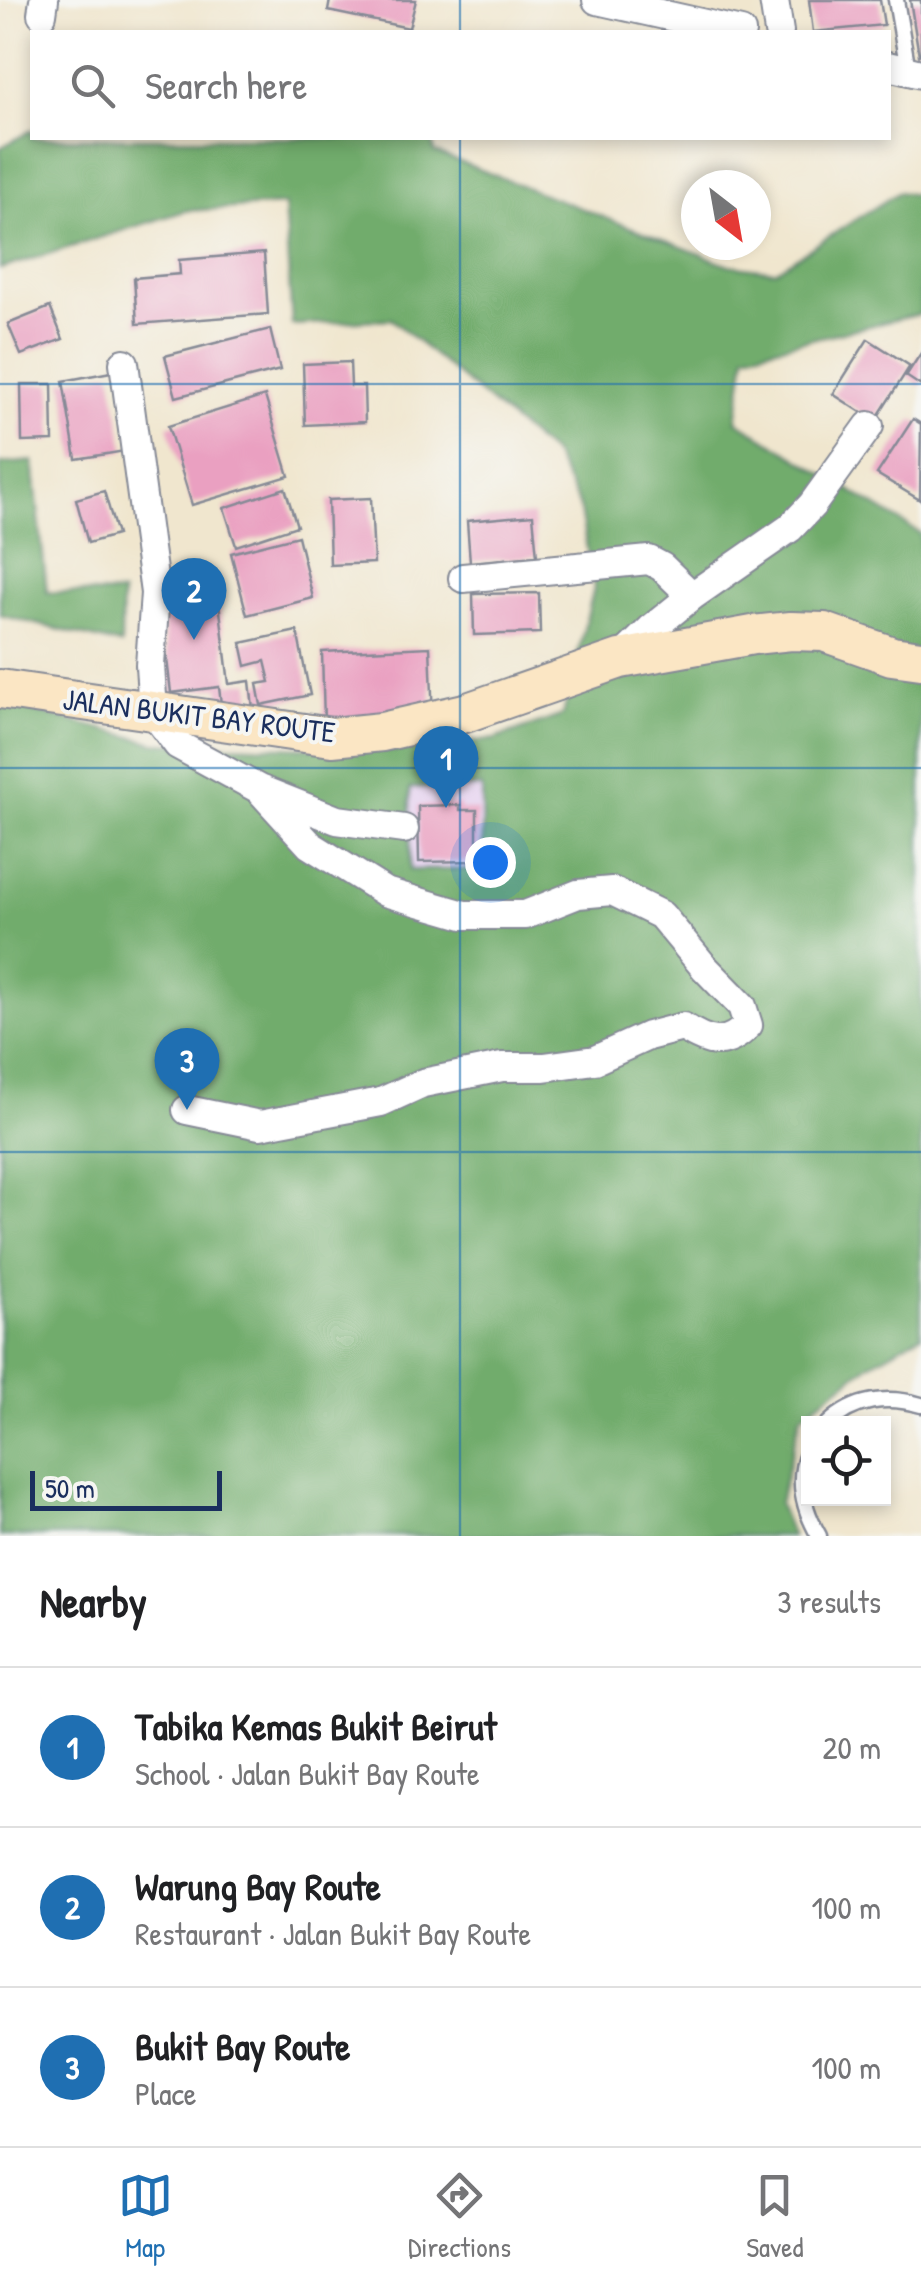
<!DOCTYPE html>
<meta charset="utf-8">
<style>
:root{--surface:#fff;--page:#f2f2f2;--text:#202124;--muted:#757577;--line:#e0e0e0;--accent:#1f6fb2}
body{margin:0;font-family:"Patrick Hand",sans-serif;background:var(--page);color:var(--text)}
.controls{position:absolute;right:30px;bottom:30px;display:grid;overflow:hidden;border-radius:0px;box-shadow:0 5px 15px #0003}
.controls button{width:90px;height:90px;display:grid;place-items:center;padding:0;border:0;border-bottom:2px solid var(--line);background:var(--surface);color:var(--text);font:50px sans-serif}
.compass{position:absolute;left:681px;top:170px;width:90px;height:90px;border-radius:50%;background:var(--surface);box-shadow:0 5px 15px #0003;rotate:149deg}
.scale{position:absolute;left:30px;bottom:25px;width:192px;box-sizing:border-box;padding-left:10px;border:5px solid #1b2f5e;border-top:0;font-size:28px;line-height:35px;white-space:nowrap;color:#1b2f5e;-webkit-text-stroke:8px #f6f6f2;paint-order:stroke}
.you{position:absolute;left:490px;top:862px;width:35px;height:35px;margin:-25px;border:8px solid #fff;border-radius:50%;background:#1a73e8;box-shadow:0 0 0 15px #1a73e833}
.badge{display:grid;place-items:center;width:65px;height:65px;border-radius:50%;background:var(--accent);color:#fff;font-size:32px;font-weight:700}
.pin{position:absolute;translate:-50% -82px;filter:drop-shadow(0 2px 5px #0008)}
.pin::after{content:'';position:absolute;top:52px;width:35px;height:30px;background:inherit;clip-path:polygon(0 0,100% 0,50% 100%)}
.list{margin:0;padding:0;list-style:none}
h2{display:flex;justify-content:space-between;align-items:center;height:130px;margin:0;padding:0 40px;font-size:42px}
h2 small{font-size:32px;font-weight:400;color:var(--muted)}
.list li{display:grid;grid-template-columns:65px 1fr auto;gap:30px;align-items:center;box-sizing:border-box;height:160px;padding:0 40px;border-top:2px solid var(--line)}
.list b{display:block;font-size:38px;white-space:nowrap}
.list p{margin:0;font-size:32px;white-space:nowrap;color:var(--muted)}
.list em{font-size:32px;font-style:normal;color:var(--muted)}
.icon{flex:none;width:55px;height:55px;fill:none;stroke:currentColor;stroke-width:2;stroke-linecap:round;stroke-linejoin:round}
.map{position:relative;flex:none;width:921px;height:1536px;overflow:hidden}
.search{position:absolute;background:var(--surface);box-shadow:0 5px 15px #0003;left:30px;right:30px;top:30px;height:110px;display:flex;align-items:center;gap:25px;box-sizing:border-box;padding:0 35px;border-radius:0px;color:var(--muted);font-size:38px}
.sheet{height:610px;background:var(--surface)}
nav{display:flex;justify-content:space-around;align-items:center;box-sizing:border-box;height:140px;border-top:2px solid var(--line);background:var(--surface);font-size:28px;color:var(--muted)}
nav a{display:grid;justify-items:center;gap:5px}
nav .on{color:var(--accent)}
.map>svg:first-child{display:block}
</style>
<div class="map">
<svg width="921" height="1536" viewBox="0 0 921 1536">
<rect width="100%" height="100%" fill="#f6f6f2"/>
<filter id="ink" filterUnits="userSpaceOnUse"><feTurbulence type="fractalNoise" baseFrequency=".01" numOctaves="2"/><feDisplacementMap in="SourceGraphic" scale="20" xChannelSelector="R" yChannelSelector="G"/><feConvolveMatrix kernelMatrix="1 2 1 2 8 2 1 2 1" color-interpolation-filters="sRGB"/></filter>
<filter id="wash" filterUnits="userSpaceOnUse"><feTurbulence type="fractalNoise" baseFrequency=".0048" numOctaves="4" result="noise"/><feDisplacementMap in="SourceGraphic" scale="40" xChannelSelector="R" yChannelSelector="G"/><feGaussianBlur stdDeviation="2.25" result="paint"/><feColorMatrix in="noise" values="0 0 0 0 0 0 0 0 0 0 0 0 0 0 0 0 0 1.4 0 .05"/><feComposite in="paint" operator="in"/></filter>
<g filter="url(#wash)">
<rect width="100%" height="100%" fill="#f0e6ce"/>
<path fill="#e6d2f0" d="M482 786 483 869 410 871 409 788Z"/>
<path fill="#71ac6c" stroke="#466e65" stroke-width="2.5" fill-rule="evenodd" d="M32 130V138H432L434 152 729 265 775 271 899 192 921 196V314L746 354 737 421 921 534V1335L870 1364 801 1416 779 1504 792 1536H0V702L155 743 381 750 433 748 495 739 563 715 594 588 579 505 553 455 391 319 292 325 284 205 185 211 0 269V148ZM482 787 483 869 410 870V788Z
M33 461 47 592 122 594 121 645 0 615V464Z"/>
<g id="blocks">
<path fill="#eaa0c1" d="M330 0H416L409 28 328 11Z
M809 0H880L884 25 813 32Z
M910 0H921V54L919 55Z
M264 253 268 314 137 324 134 278 180 274 179 260Z
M50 307 63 339 21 355 8 324Z
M270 329 280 370 176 397 165 356Z
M868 339 910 366 875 421 833 394Z
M921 353V386L906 376Z
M350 362 351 386H364L365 422 305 425 303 364Z
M111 372 125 451 76 459 63 381Z
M21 384H52L53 441 22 442Z
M265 396 289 476 192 505 168 426Z
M913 419 921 424 920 500 877 474Z
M285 488 297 526 236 546 224 508Z
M104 491 117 535 88 543 76 499Z
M371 498 374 563 330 565 328 500Z
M533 515 537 556 470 562 467 521Z
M298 536 313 598 247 615 231 553Z
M216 578 229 684 250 681 253 709 222 713 219 687 171 693 160 598 171 597 170 583Z
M539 593 540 633 474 635 473 594Z
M297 631 310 695 261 705 257 684 270 682 265 661 246 666 241 643Z
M430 647 433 718 324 722 322 652Z
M460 805V810H477V861L419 862 418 806Z"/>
</g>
</g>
<g filter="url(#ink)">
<use href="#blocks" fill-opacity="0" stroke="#868a96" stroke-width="2.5"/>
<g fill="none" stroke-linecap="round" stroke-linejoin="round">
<g stroke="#868a96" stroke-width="19">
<path id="lane" d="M896 0 908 70
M828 1424C854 1399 888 1395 921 1405
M808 1452C795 1481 804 1510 819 1536"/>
</g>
<g stroke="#868a96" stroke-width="32">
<path id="street" d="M597 0 741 32
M774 0 779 32
M42 14 44 0
M888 66 921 74
M124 363 155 593 150 665 153 712 178 745 259 789 337 820 404 829
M463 578 649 560 662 567 692 596
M620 659 651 629 692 596 790 528 812 505 869 426
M187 1110 260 1125 381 1102 423 1083 502 1067H544L595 1060 648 1036 683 1027C708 1043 725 1049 748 1025L742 1006 705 968 661 915 612 891 578 894 525 915H464L385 892 310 845 259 789"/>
</g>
<g stroke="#868a96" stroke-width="42">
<path id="secondary" d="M0 689 332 737 382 732 465 713 620 659 753 635 791 631 824 632 892 656 921 660"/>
</g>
<use href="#lane" stroke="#fff" stroke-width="14"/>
<use href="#street" stroke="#fff" stroke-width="28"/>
<use href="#secondary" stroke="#fbe6c4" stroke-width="38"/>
</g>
</g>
<path fill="none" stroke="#1f6fb2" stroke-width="2.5" stroke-opacity="0.55" d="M460 0V32M460 138V1536M0 384H921M0 768H921M0 1152H921"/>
<g text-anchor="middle" stroke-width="8" stroke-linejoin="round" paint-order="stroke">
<g font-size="30" fill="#1b2f5e" stroke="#f6f6f2">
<text transform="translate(199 716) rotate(7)" y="10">JALAN BUKIT BAY ROUTE</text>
</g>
</g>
</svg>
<div class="controls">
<button><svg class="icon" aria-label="locate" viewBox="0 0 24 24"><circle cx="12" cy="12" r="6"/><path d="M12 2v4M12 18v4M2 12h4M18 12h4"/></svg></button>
</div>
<svg class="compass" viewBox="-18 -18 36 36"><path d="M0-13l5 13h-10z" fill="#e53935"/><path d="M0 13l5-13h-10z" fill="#757577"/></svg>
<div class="scale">50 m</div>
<div class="you"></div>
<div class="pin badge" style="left:446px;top:808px">1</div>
<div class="pin badge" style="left:194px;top:640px">2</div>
<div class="pin badge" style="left:187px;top:1110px">3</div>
<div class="search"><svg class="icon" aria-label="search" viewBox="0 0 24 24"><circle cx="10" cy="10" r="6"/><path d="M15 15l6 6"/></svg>Search here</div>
</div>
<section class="sheet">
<h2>Nearby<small>3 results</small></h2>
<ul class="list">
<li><span class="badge">1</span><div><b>Tabika Kemas Bukit Beirut</b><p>School · Jalan Bukit Bay Route</p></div><em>20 m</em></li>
<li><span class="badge">2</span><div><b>Warung Bay Route</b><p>Restaurant · Jalan Bukit Bay Route</p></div><em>100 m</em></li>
<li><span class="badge">3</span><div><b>Bukit Bay Route</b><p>Place</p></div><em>100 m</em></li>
</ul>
</section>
<nav>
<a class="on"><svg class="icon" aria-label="map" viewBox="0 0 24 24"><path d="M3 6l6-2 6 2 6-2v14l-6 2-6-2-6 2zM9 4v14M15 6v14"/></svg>Map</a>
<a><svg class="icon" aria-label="directions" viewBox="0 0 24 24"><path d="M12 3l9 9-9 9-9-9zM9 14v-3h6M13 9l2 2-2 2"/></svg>Directions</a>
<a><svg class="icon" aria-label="saved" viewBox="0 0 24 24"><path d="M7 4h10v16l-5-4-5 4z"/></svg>Saved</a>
</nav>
